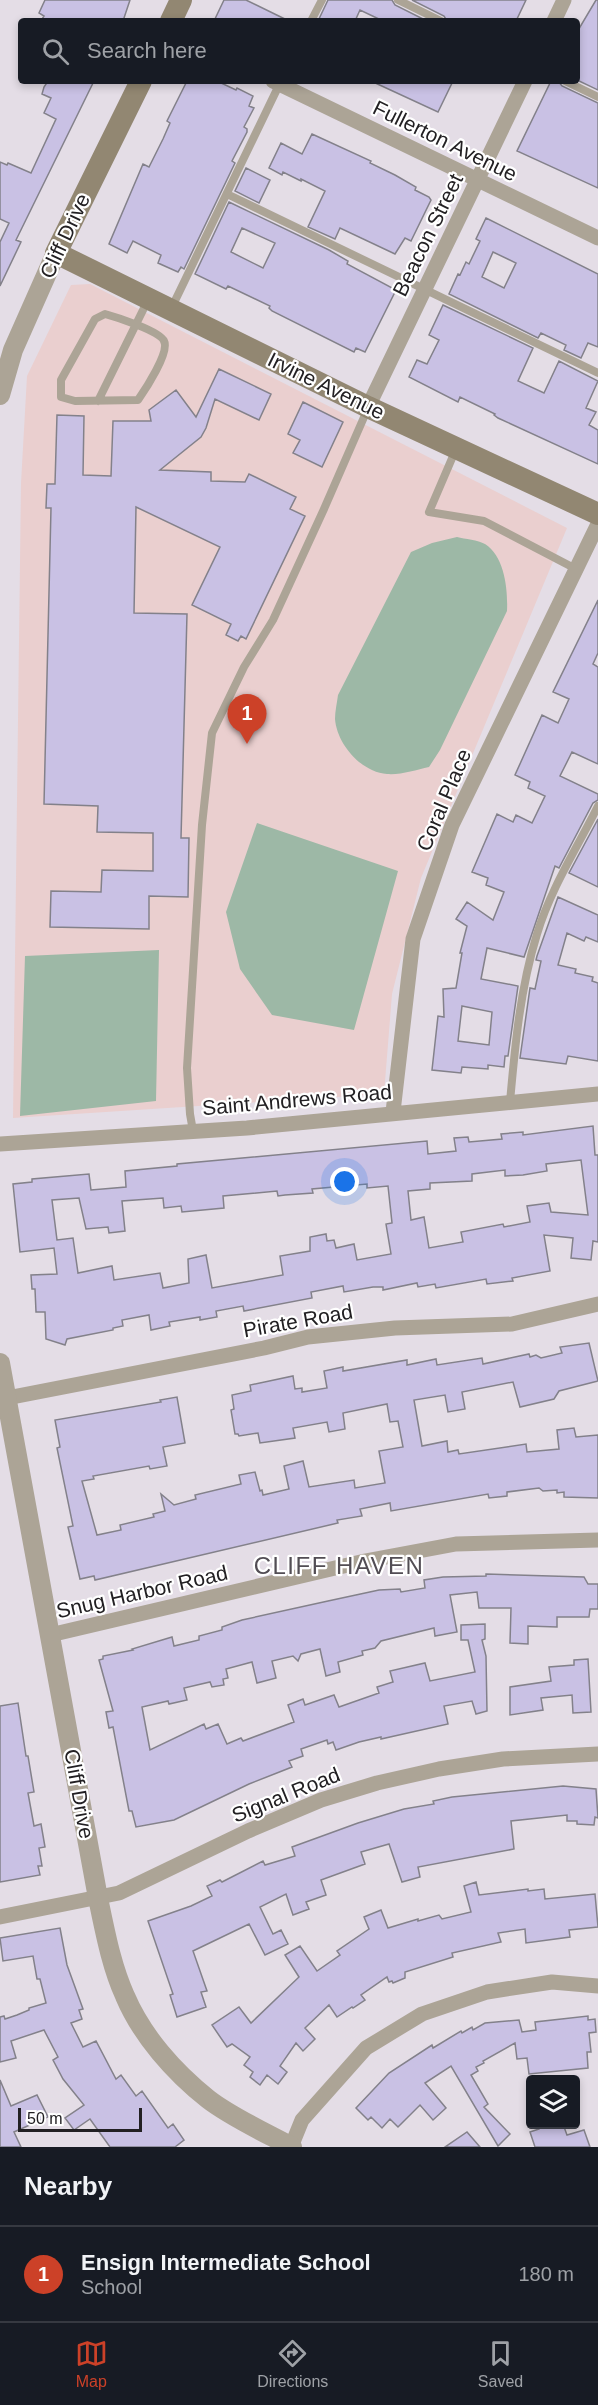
<!DOCTYPE html>
<style>
:root{--surface:#171b24;--page:#20242c;--text:#f1f3f6;--muted:#9ea1a6;--line:#363941;--accent:#cc4128}
body{margin:0;font-family:Arial,sans-serif;background:var(--page);color:var(--text)}
.controls{position:absolute;right:18px;bottom:18px;display:grid;overflow:hidden;border-radius:6px;box-shadow:0 3px 9px #0003}
.controls button{width:54px;height:54px;display:grid;place-items:center;padding:0;border:0;border-bottom:2px solid var(--line);background:var(--surface);color:var(--text);font:30px sans-serif}
.scale{position:absolute;left:18px;bottom:15px;width:124px;box-sizing:border-box;padding-left:6px;border:3px solid #222023;border-top:0;font-size:16px;line-height:21px;white-space:nowrap;color:#222023;-webkit-text-stroke:4px #fff;paint-order:stroke}
.you{position:absolute;left:345px;top:1182px;width:21px;height:21px;margin:-15px;border:4px solid #fff;border-radius:50%;background:#1a73e8;box-shadow:0 0 0 9px #1a73e833}
.badge{display:grid;place-items:center;width:39px;height:39px;border-radius:50%;background:var(--accent);color:#fff;font-size:20px;font-weight:700}
.pin{position:absolute;translate:-50% -50px;filter:drop-shadow(0 2px 3px #0008)}
.pin::after{content:'';position:absolute;top:32px;width:21px;height:18px;background:inherit;clip-path:polygon(0 0,100% 0,50% 100%)}
.list{margin:0;padding:0;list-style:none}
h2{display:flex;justify-content:space-between;align-items:center;height:78px;margin:0;padding:0 24px;font-size:26px}
h2 small{font-size:20px;font-weight:400;color:var(--muted)}
.list li{display:grid;grid-template-columns:39px 1fr auto;gap:18px;align-items:center;box-sizing:border-box;height:96px;padding:0 24px;border-top:2px solid var(--line)}
.list b{display:block;font-size:22px;white-space:nowrap}
.list p{margin:0;font-size:20px;white-space:nowrap;color:var(--muted)}
.list em{font-size:20px;font-style:normal;color:var(--muted)}
.icon{flex:none;width:33px;height:33px;fill:none;stroke:currentColor;stroke-width:2;stroke-linecap:round;stroke-linejoin:round}
.map{position:relative;flex:none;width:598px;height:2147px;overflow:hidden}
.search{position:absolute;background:var(--surface);box-shadow:0 3px 9px #0003;left:18px;right:18px;top:18px;height:66px;display:flex;align-items:center;gap:15px;box-sizing:border-box;padding:0 21px;border-radius:6px;color:var(--muted);font-size:22px}
.sheet{height:174px;background:var(--surface)}
nav{display:flex;justify-content:space-around;align-items:center;box-sizing:border-box;height:84px;border-top:2px solid var(--line);background:var(--surface);font-size:16px;color:var(--muted)}
nav a{display:grid;justify-items:center;gap:3px}
nav .on{color:var(--accent)}
.map>svg:first-child{display:block}
</style>
<div class="map">
<svg width="598" height="2147" viewBox="0 0 598 2147">
<rect width="100%" height="100%" fill="#e4dde6"/>
<path fill="#eacfcf" d="M90 284 567 528 421 878 392 994 384 1094 13 1118 21 483 27 376 71 285Z"/>
<path fill="#9db8a6" d="M457 537C465 539 478 540 485 544 505 557 508 590 507 611L440 750 429 767C416 770 401 775 387 774 361 772 337 744 335 719 335 711 337 703 338 695L411 552 432 543Z
M257 823 398 871 354 1030 272 1015 240 969 226 912Z
M159 950 156 1101 20 1116 25 956Z"/>
<path fill="#c9c1e4" stroke="#83818a" stroke-width="1.5" fill-rule="evenodd" d="M45 0H130L123 21H41L44 16 39 13Z
M224 0H246L289 21H214Z
M328 0H392L395 5 427 21H383L360 10 355 21H318Z
M412 0H526L516 21H447L444 16Z
M596 0H598V90L577 80V32Z
M48 81H94L16 240 21 242 0 286V242L9 223 0 219V162L7 165 8 163 31 173 56 119 44 113 51 98 42 94 44 87Z
M187 81H217L236 90 237 88 253 96 249 106 254 108 244 127 247 129V132L232 161 235 163 184 269 181 267 178 272 158 263 161 255 133 241 127 253 109 244 143 164 149 167 163 139 170 123 167 121Z
M371 81H453L438 112Z
M551 81H558L562 86 598 103V188L517 151Z
M312 134 371 161 370 163 395 175 416 187 415 190 429 197 431 200 411 241 405 238 395 254 340 228 335 239 308 227 325 191 301 179V181L283 172 282 175 269 168 281 143 302 154Z
M246 168 270 180 259 203 235 191Z
M229 202 329 250 348 261 347 264 396 290 365 352 356 348 354 352 272 311 269 308 270 306 228 286 226 289 195 274ZM242 228 275 243 263 268 231 252Z
M486 218 598 274V347L588 343 581 358 564 350 566 345 541 333 538 338 449 294 458 274 460 275 466 262 469 264 480 241 476 239ZM493 252 516 263 504 288 482 277Z
M443 305 533 348 518 381 544 393 559 361 598 381 586 408 596 412 589 425 598 430V464L498 418 494 415 495 414 460 397 458 402 409 377 417 360 427 364 439 340 429 335Z
M219 369 271 394 259 420 215 399 206 428 201 437 160 470 211 472V481L245 482 249 474 296 497 290 509 305 516 246 639 241 636 238 641 226 635 231 624 192 605 220 547 136 507 134 613 187 614 181 838H189L188 897 149 896V929L50 927 51 891 101 892 102 870 153 871V833L97 832 98 806 44 804 51 508H46L47 484H55L57 415 84 416 83 475 111 476 113 421H151L149 410 176 390 196 417Z
M303 402 343 422 322 467 293 453 300 440 288 434Z
M598 600V653L593 664 598 667V764L572 752 560 776 598 794V800L593 803 559 868 555 866 524 957 487 948 481 979 518 986 508 1056H505L504 1067 488 1065V1069L462 1067 461 1073 432 1070 438 1016 444 1017 443 989 456 988 462 953H460L467 926 456 919 467 902 493 920 504 892 486 885 488 878 472 872 497 814 513 822 516 815 532 823 545 796 528 788 530 782 515 775 542 715 558 723 569 699 553 692ZM462 1006 492 1012 489 1045 458 1041Z
M598 819V887L569 873Z
M558 897 598 915V942L586 937 584 941 567 933 558 965 576 969 575 973 593 977 592 981 598 983V1061L568 1056 566 1064 520 1058 530 988 535 989 541 961 536 960 537 956Z
M593 1126 595 1155H598V1242L593 1241 591 1260 571 1258 573 1238 544 1235 550 1271 512 1278 513 1281 487 1284 486 1279 436 1288 435 1284 418 1287 417 1283 383 1290V1287H373L344 1292 343 1286 311 1292 312 1298 244 1311 243 1306 216 1311 217 1317 200 1320V1317L169 1322 170 1326 151 1330 149 1315 122 1320 123 1326 113 1328V1330L67 1339 65 1345 46 1339 45 1312H36L35 1289H32L31 1275 57 1274 54 1248 20 1252 13 1184 32 1182V1179L89 1174 91 1190 126 1187 125 1171 177 1166V1164L427 1141 428 1154 456 1151 454 1138 468 1137 469 1142 502 1139 501 1134 523 1132V1135ZM581 1160 588 1215 551 1212 549 1203 527 1206 530 1222 504 1227 503 1224 461 1232 463 1242 429 1248 424 1217 411 1220 408 1191 430 1189V1183L472 1181V1174L505 1170V1176L523 1175 547 1171 546 1164ZM367 1184V1188L388 1186 392 1223 386 1224 391 1254 357 1260 354 1244 336 1248 334 1240 327 1241 326 1234 310 1237V1251L280 1256 283 1275 212 1288 206 1255 188 1259 189 1283 163 1288 160 1273 114 1280 112 1266 78 1273 73 1238 57 1240 52 1200 79 1198 86 1229 108 1227 109 1233 125 1231 122 1201 163 1198 164 1208 181 1206 182 1212 224 1208 223 1196 277 1191 278 1196 285 1195 313 1193 312 1189Z
M589 1343 598 1381 559 1391 554 1399 520 1407 513 1382 462 1392 465 1409 448 1412 445 1395 414 1400 422 1446 447 1441 448 1452 458 1450 459 1454 526 1444 527 1452 559 1449 557 1430 574 1428 576 1437 598 1435V1498L564 1497V1492L557 1493V1490L543 1491 539 1488 507 1492V1496L489 1498 488 1494 391 1511 390 1503 360 1509 362 1516 337 1520 338 1523 95 1580 94 1576 80 1579 68 1527 73 1526 57 1448 60 1447 55 1420 161 1402 160 1400 177 1397 185 1443 163 1447 167 1466 150 1469 149 1466 93 1476 94 1479 82 1481 97 1535 121 1530 120 1525 154 1517 153 1514 165 1511 161 1494 174 1505 196 1499 195 1495 241 1484 239 1475 255 1472 260 1491 262 1490 263 1495 289 1489 284 1466 303 1461 309 1487 354 1480 355 1488 385 1483 379 1451 403 1447 398 1421 390 1422 387 1404 343 1413 345 1429 329 1432 327 1422 293 1428 295 1438 260 1443 258 1433 239 1436 238 1434H235L231 1410 234 1409 232 1395 251 1391 250 1385 293 1376 295 1389 302 1388V1392L327 1388 324 1371 343 1367V1371L407 1360V1365L436 1359 437 1365 482 1358 483 1364 529 1354 530 1357 536 1355 541 1358 562 1353 560 1347Z
M486 1574 584 1577 588 1584H598V1609H590L589 1617H557V1627L528 1626V1644L510 1643 511 1608H479L477 1592 450 1595 457 1632 435 1636 434 1628 381 1641 375 1648 362 1651 363 1655 338 1662 340 1672 326 1676 320 1649 301 1654 298 1661 293 1656 272 1661 276 1678 257 1683 252 1662 226 1669 228 1678 223 1679 224 1685 212 1687 210 1682 184 1688 187 1700 169 1704 168 1701 142 1707 150 1750 204 1724 206 1729 218 1724 227 1744 241 1738 243 1741 294 1722 288 1705 303 1699 305 1705 334 1695 339 1707 379 1693 377 1687 393 1682 390 1671 425 1663 430 1681 475 1672 468 1640H461V1625L485 1624V1639L482 1640 486 1656 487 1711 476 1714 472 1701 444 1706 448 1724 381 1739V1737L359 1742 336 1750 333 1742 328 1744 327 1740 301 1749 303 1756 289 1761 292 1767 249 1784 174 1820 136 1827 132 1811H129L113 1727 109 1728 106 1712 113 1711 99 1660 103 1659V1656L133 1650 132 1649 172 1637 174 1646 199 1640V1636L222 1630V1627L242 1620 328 1601 379 1590 400 1589 401 1592 425 1588 424 1580 443 1577 486 1576Z
M588 1659 591 1712 573 1713 572 1695 541 1698 543 1710 510 1715V1687L551 1681 549 1667 574 1665V1660Z
M18 1703 26 1756H28L34 1792 28 1793 34 1826 41 1824 45 1847 39 1848 42 1866H38L40 1875 0 1882V1706Z
M563 1786 596 1789 598 1818 595 1817 594 1825 577 1824V1821H567V1815L511 1821 514 1849 418 1867 420 1877 402 1882 389 1844 361 1852 365 1864 321 1880 326 1895 306 1902 309 1909 293 1915 286 1894 260 1907 273 1934 281 1930 288 1944 265 1955 249 1924 193 1951 207 1991 201 1992 206 2007 177 2017 170 1995 173 1994 148 1921 191 1906 212 1896 207 1886 220 1880 222 1882 263 1861 265 1865 295 1856 292 1847 358 1823 404 1809 434 1804 433 1801 452 1797Z
M476 1882 479 1895 528 1889V1891L544 1889 545 1899 595 1894 598 1927 569 1930 570 1937 526 1943 525 1929 498 1933 501 1942 452 1953 453 1957 405 1972V1978L393 1983 392 1981 389 1982 387 1977 361 1995 365 2000 353 2008 352 2007 337 2017 329 2005 305 2028 315 2039 303 2051 296 2043 280 2066 287 2072 278 2084 267 2075 260 2085 250 2077 253 2072 244 2065 250 2057 232 2044 227 2047 212 2025 239 2007 251 2023 299 1977 285 1955 300 1946 317 1971 340 1955 337 1951 369 1929 364 1917 381 1910 388 1928 418 1919V1921L439 1915 442 1919 471 1912 464 1886Z
M60 1928 67 1965 83 2009 79 2010 82 2019 71 2023 83 2047 96 2041 116 2079 121 2075 136 2096 142 2091 168 2128 173 2124 184 2140 175 2147H110L90 2119 74 2130 65 2118 84 2105 63 2079 53 2060 58 2057 44 2030 11 2041 16 2058 0 2062V2017L4 2016 5 2019 17 2015 29 2010V2008L46 2003 40 1979H37L33 1956 3 1961 0 1938Z
M588 2016V2020L595 2019 596 2032 589 2033 591 2052H587L588 2068 529 2074 527 2058 517 2059 515 2043 483 2061 484 2063 476 2067 478 2071 471 2075 488 2104 484 2107 510 2134 498 2146 451 2066 425 2083 446 2108 433 2120 420 2105 398 2127 390 2119 382 2128 371 2117 368 2120 356 2108 389 2073 432 2045 433 2048 461 2031 462 2033 472 2027 473 2030 485 2023 519 2020 522 2032 536 2030 535 2022Z
M0 2080 11 2106 37 2095 48 2117 14 2132 21 2147H0Z
M538 2124H563L567 2135 584 2130 590 2147H535L530 2132 539 2129Z
M467 2132 480 2147H445Z"/>
<g fill="none" stroke-linecap="round" stroke-linejoin="round">
<path stroke="#aca496" stroke-width="8" d="M398 0 441 21
M311 21 322 0
M565 81 598 97
M227 194 598 373
M172 307 280 83
M105 314C116 317 160 331 164 341 170 352 145 390 138 400L75 401 61 397V380L95 319Z
M98 401 147 302
M456 449 429 512 484 521 576 569
M510 1102C515 1046 520 989 537 934 551 888 577 848 598 806
M193 1131 190 1114 187 1068 202 825 212 733 244 667 273 620 324 509 368 408"/>
<path stroke="#aca496" stroke-width="15" d="M554 21 564 0
M273 81 598 238
M368 407 525 81
M393 1112 413 939 452 825 598 524
M0 1144 247 1128 598 1094
M7 1398 264 1348 308 1337 395 1328 512 1324 598 1304
M50 1635 365 1561 456 1544 598 1540
M0 1917 119 1893 248 1831 321 1800 377 1783 439 1769 503 1759 598 1754
M291 2147 302 2120 366 2048 422 2014 487 1992 552 1982 598 1986"/>
<path stroke="#aca496" stroke-width="20" d="M0 395 13 350 56 253
M0 1363 98 1898C105 1931 111 1965 125 1996 142 2036 174 2072 208 2099 231 2117 266 2133 292 2147"/>
<path stroke="#928772" stroke-width="22" d="M171 21 181 0
M141 81 56 253 368 407 598 514"/>
</g>
<g text-anchor="middle" stroke-width="4.5" stroke-linejoin="round" paint-order="stroke">
<g font-size="21" fill="#222023" stroke="#fff">
<text transform="translate(445 141) rotate(26)" y="7">Fullerton Avenue</text>
<text transform="translate(428 235) rotate(-64)" y="7">Beacon Street</text>
<text transform="translate(65 236) rotate(-65)" y="7">Cliff Drive</text>
<text transform="translate(326 386) rotate(26)" y="7">Irvine Avenue</text>
<text transform="translate(444 800) rotate(-67)" y="7">Coral Place</text>
<text transform="translate(297 1100) rotate(-5)" y="7">Saint Andrews Road</text>
<text transform="translate(298 1321) rotate(-10)" y="7">Pirate Road</text>
<text transform="translate(142 1592) rotate(-13)" y="7">Snug Harbor Road</text>
<text transform="translate(79 1794) rotate(80)" y="7">Cliff Drive</text>
<text transform="translate(286 1795) rotate(-22)" y="7">Signal Road</text>
</g>
<g font-size="24" letter-spacing="1.5" fill="#524d54" stroke="#fff">
<text x="339" y="1574">CLIFF HAVEN</text>
</g>
</g>
</svg>
<div class="controls">
<button><svg class="icon" aria-label="layers" viewBox="0 0 24 24"><path d="M12 4l9 5-9 5-9-5zM3 14l9 5 9-5"/></svg></button>
</div>
<div class="scale">50 m</div>
<div class="you"></div>
<div class="pin badge" style="left:247px;top:744px">1</div>
<div class="search"><svg class="icon" aria-label="search" viewBox="0 0 24 24"><circle cx="10" cy="10" r="6"/><path d="M15 15l6 6"/></svg>Search here</div>
</div>
<section class="sheet">
<h2>Nearby<small></small></h2>
<ul class="list">
<li><span class="badge">1</span><div><b>Ensign Intermediate School</b><p>School</p></div><em>180 m</em></li>
</ul>
</section>
<nav>
<a class="on"><svg class="icon" aria-label="map" viewBox="0 0 24 24"><path d="M3 6l6-2 6 2 6-2v14l-6 2-6-2-6 2zM9 4v14M15 6v14"/></svg>Map</a>
<a><svg class="icon" aria-label="directions" viewBox="0 0 24 24"><path d="M12 3l9 9-9 9-9-9zM9 14v-3h6M13 9l2 2-2 2"/></svg>Directions</a>
<a><svg class="icon" aria-label="saved" viewBox="0 0 24 24"><path d="M7 4h10v16l-5-4-5 4z"/></svg>Saved</a>
</nav>
